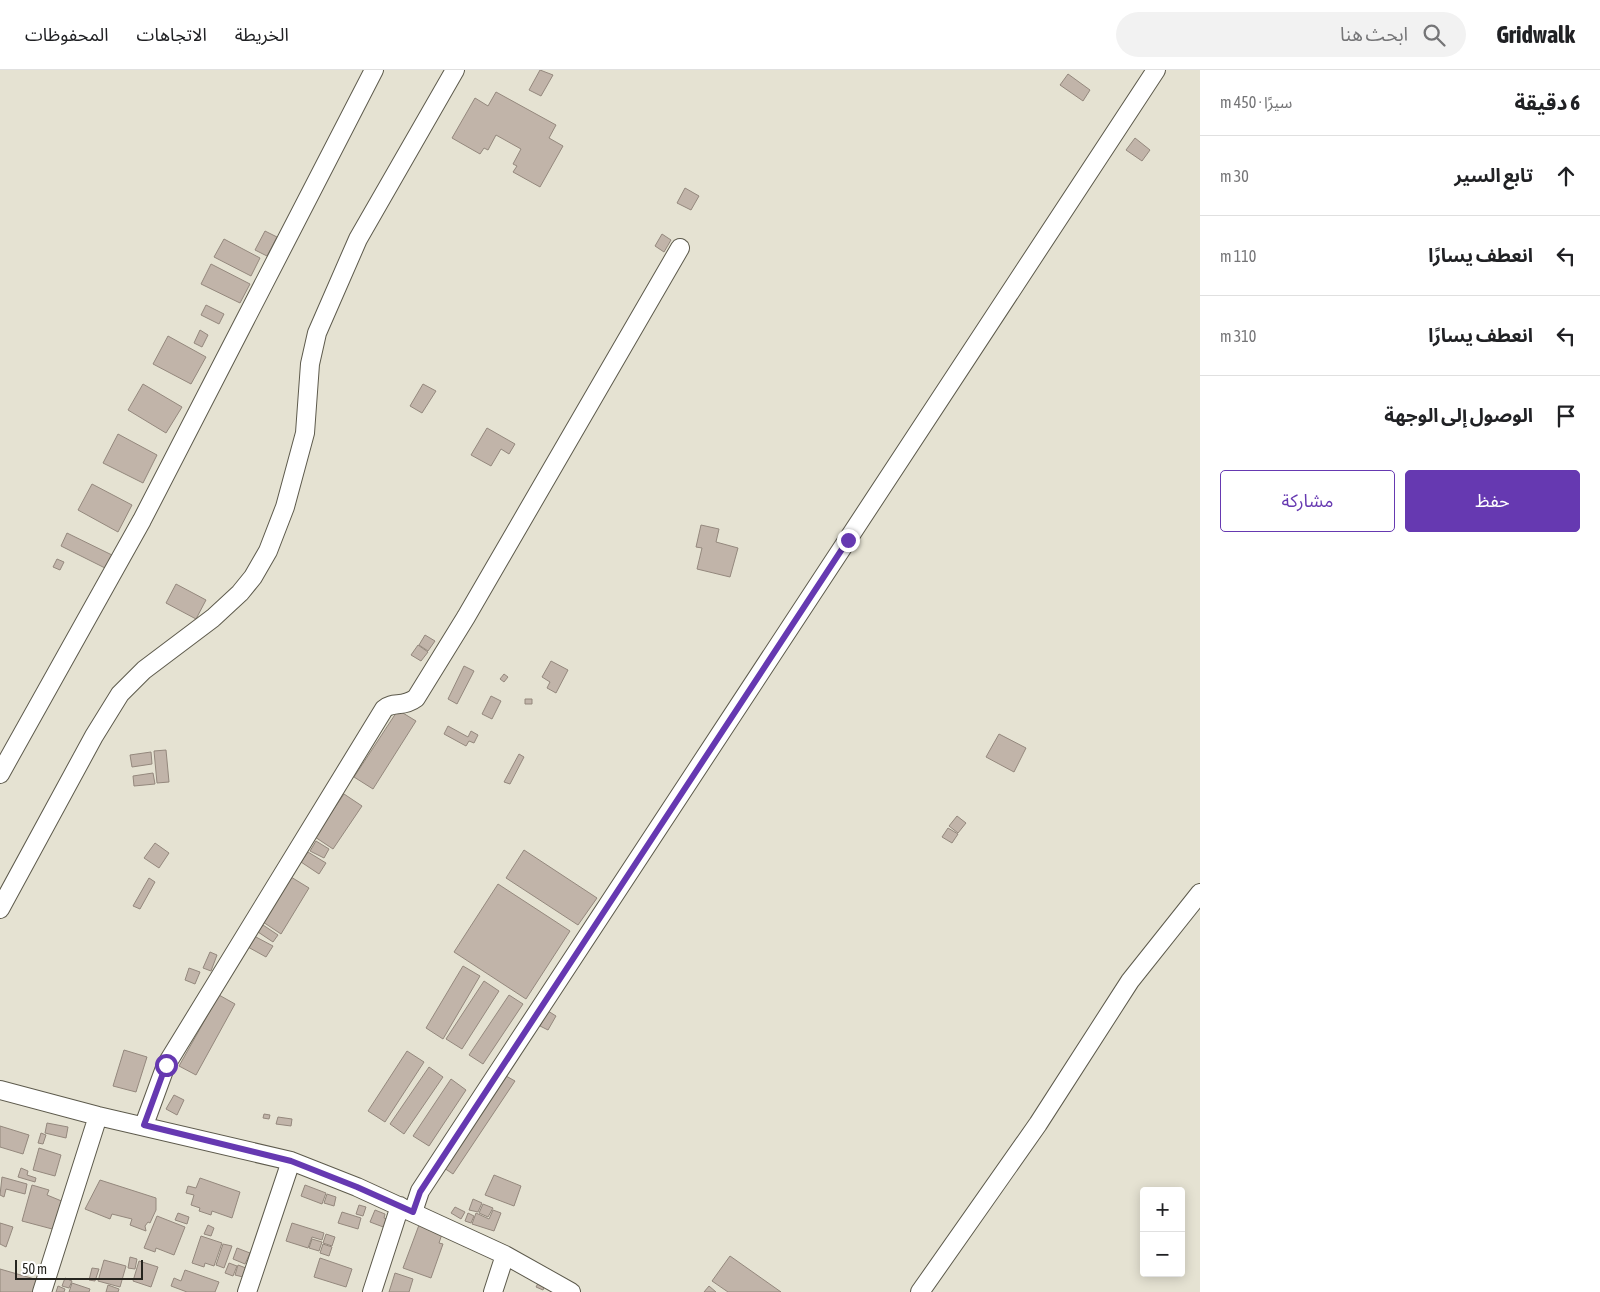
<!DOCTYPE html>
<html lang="ar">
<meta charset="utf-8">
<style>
:root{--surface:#fff;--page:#f2f2f2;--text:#202124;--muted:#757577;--line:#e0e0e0;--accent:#6639b1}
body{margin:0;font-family:"Asap Condensed","Noto Sans Arabic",sans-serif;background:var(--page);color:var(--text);direction:rtl}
.controls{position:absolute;right:15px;bottom:15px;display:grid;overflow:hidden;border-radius:5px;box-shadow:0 2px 12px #0003}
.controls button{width:45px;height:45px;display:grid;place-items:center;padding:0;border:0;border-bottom:1px solid var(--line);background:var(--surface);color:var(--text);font:25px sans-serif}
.scale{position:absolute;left:15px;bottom:12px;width:128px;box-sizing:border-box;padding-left:5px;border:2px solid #26251f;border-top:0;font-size:14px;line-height:18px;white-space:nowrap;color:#26251f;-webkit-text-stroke:4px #fff;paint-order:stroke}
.stop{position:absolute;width:15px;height:15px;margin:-11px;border:4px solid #6639b1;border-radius:50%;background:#fff}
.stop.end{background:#6639b1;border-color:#fff;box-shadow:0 1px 5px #0008}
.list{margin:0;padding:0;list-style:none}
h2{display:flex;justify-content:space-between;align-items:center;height:65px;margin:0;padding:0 20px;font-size:21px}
h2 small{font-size:16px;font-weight:400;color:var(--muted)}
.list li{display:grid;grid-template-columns:32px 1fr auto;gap:15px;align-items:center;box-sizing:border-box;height:80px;padding:0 20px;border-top:1px solid var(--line)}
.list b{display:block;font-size:19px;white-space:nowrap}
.list em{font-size:16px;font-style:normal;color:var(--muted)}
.actions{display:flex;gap:10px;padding:15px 20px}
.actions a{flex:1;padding:11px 0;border:1px solid var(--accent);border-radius:5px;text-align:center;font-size:18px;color:var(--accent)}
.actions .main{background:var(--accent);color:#fff}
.icon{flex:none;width:28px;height:28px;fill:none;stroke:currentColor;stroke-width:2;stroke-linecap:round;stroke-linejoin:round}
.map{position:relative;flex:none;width:1200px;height:1222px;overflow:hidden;direction:ltr}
header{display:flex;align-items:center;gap:30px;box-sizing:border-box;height:70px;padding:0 25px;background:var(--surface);border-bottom:1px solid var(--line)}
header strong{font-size:24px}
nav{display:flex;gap:28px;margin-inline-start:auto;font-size:18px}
.search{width:350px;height:45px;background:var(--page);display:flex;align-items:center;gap:12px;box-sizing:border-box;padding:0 18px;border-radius:28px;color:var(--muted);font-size:19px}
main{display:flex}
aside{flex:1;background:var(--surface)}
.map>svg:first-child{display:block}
</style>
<header>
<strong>Gridwalk</strong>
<div class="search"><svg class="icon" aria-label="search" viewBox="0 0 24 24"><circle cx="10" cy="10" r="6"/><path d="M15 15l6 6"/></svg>ابحث هنا</div>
<nav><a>الخريطة</a><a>الاتجاهات</a><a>المحفوظات</a></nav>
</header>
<main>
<aside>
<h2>6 دقيقة<small>سيرًا · 450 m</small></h2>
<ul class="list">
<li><svg class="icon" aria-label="ahead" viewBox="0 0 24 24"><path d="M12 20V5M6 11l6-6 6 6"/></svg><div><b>تابع السير</b></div><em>30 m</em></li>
<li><svg class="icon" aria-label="left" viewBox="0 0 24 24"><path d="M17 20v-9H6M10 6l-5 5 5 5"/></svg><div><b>انعطف يسارًا</b></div><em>110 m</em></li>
<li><svg class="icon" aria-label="left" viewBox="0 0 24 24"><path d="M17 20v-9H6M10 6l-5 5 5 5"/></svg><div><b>انعطف يسارًا</b></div><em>310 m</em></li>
<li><svg class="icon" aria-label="arrive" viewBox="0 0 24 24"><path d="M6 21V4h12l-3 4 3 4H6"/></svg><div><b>الوصول إلى الوجهة</b></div></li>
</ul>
<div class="actions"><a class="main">حفظ</a><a>مشاركة</a></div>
</aside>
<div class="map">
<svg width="1200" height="1222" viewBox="0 0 1200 1222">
<rect width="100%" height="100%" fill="#e5e2d2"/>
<path fill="#c1b4a9" stroke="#94887d" d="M540 0 553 5 541 26 529 20Z
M1068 4 1090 20 1083 31 1060 15Z
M496 22 556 55 549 68 563 76 540 117 513 102 517 96 513 94 521 79 496 65 488 80 484 78 480 84 452 68 475 28 488 36Z
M1135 68 1150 80 1142 91 1126 80Z
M685 118 699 126 691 140 677 133Z
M265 161 277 167 267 186 255 180Z
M662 164 671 170 664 182 655 176Z
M224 169 260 188 251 206 214 187Z
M211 194 250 214 240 233 201 214Z
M206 235 224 244 219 254 201 245Z
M200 260 208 265 202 277 194 273Z
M168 266 206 287 191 314 153 294Z
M143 314 182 337 166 363 128 340Z
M423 314 436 321 422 343 410 336Z
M487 358 515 374 509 384 501 379 491 396 471 385Z
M118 364 157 385 143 413 103 393Z
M92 414 132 435 118 462 78 440Z
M701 455 719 459 716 472 738 478 730 507 697 499 702 478 696 477Z
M67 463 114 486 107 499 61 476Z
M57 489 64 492 60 500 53 497Z
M176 514 206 530 196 549 166 533Z
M425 565 435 571 428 581 419 575Z
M418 575 428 582 421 591 411 585Z
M551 591 568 600 556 623 547 618 550 612 542 607Z
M464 596 474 601 457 634 448 629Z
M504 604 508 607 504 612 500 609Z
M491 626 501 631 492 649 482 644Z
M525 629H532V634H525Z
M398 640 416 651 373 719 354 707Z
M448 656 468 667 471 661 478 665 474 673 469 671 466 676 444 664Z
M999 664 1026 678 1014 702 986 687Z
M166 680 169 712 157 713 154 681Z
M151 682 152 694 132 697 130 685Z
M519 684 524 687 510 714 504 712Z
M153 703 155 714 134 716 133 706Z
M344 724 362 736 333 779 315 767Z
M957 746 966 753 958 763 949 756Z
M948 758 958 764 952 773 942 767Z
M316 771 329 779 324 788 310 781Z
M155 773 169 783 159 798 144 788Z
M524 780 597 828 578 855 506 808Z
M308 782 326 793 319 804 301 792Z
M291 807 309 818 281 864 263 852Z
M149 808 155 812 140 839 133 836Z
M498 814 570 861 526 929 454 882Z
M263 855 278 865 273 872 258 862Z
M254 866 273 876 266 887 248 877Z
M210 882 217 885 211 901 203 898Z
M463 896 480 906 443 969 426 958Z
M189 898 200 902 195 914 185 910Z
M484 911 499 921 462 979 446 969Z
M219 925 235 934 196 1005 179 996Z
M509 925 523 934 483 994 469 985Z
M548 941 556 946 548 960 540 956Z
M124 980 147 987 136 1022 113 1016Z
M407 981 424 992 385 1052 368 1041Z
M429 997 443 1007 404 1064 390 1054Z
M506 1006 515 1011 453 1104 444 1098Z
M451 1009 466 1020 429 1076 413 1066Z
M174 1025 184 1030 177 1045 166 1039Z
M264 1044 270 1045 269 1049 263 1048Z
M278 1047 292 1049 291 1056 276 1054Z
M47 1053 68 1057 66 1068 45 1063Z
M0 1056 29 1065 23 1084 0 1077Z
M41 1063 46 1065 43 1074 38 1073Z
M39 1078 61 1085 55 1106 33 1100Z
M21 1098 28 1101 27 1105 36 1108 35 1112 18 1107Z
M494 1105 521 1116 514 1136 485 1125Z
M2 1107 27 1114 25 1124 6 1119 4 1127 0 1125Z
M200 1108 240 1122 232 1148 212 1141 211 1145 199 1141 200 1138 191 1135 194 1125 186 1123 188 1116 196 1118Z
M100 1110 156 1128V1140L150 1153 148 1152 145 1156 146 1161 130 1155 132 1149 112 1144 110 1149 85 1139Z
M32 1115 49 1120 47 1125 64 1132 56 1160 22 1151Z
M305 1115 326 1123 322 1134 301 1126Z
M327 1124 336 1127 334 1136 324 1133Z
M473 1129 482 1133 478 1142 469 1140Z
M483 1134 493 1138 488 1147 479 1143Z
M359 1135 366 1137 363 1146 356 1144Z
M455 1137 465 1142 461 1149 451 1143Z
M375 1140 385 1144 384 1148 389 1150 386 1158 370 1152Z
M493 1140 501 1143 494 1161 472 1154 476 1143 489 1149Z
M342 1142 361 1148 358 1159 338 1153Z
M178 1143 189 1147 187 1154 175 1150Z
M468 1143 474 1146 471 1153 465 1151Z
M157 1146 185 1157 174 1185 156 1178 155 1182 144 1178Z
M0 1153 13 1157 6 1177 0 1174Z
M292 1153 324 1163 322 1170 312 1167 308 1178 286 1171Z
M208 1155 214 1158 211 1166 204 1164Z
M419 1155 442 1164 439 1173 443 1174 431 1208 403 1198Z
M326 1164 335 1167 332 1176 323 1173Z
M201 1166 222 1173 214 1196 205 1193 204 1197 192 1193Z
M312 1169 322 1172 319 1181 309 1178Z
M223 1174 232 1176 224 1198 216 1195Z
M323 1174 332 1177 329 1186 320 1183Z
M237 1178 250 1183 245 1194 233 1189Z
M730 1186 781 1222H728L712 1211Z
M130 1187 137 1189 135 1199 128 1198Z
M320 1188 352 1199 346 1217 314 1207Z
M104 1190 126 1196 120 1217 98 1211Z
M139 1191 158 1197 151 1217 133 1211Z
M229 1193 237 1196 233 1206 225 1203Z
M238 1195 246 1198 243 1207 235 1205Z
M92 1198 99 1199 95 1211 89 1210Z
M0 1199 38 1210 34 1222H0Z
M185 1200 219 1212 215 1222H187L171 1216 174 1208 181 1211Z
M395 1203 413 1209 409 1222H389Z
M65 1208 72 1211 69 1218 62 1216Z
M541 1208 547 1211 543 1220 536 1217Z
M72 1213 90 1219 89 1222H69Z
M108 1215 119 1219 118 1222H106Z
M58 1216 65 1219 64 1222H56Z
M709 1216 716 1222H704Z"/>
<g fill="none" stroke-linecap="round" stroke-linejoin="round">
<g stroke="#5d5a4c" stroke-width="20">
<path id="minor" d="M0 704 142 450 374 0
M0 839 94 666 120 624 144 600 213 548 240 523 253 507 268 481 285 437 305 363 310 294 317 263 358 169 455 0
M0 1020 98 1046 291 1091 357 1117 505 1185 571 1222
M144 1055 166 995 384 639C393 631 403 638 416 628L466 547 680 178
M413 1142 420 1121 1156 0
M42 1222 98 1046
M247 1222 291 1091
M372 1222 400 1136
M493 1222 505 1185
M920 1222 1038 1054 1130 911 1200 823"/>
</g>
<use href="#minor" stroke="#fff" stroke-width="18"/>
</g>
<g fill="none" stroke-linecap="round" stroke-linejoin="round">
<path stroke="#6639b1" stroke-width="6" d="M166 995 144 1055 291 1091 357 1117 413 1142 420 1122 848 470"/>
</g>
</svg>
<div class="controls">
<button>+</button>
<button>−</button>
</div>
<div class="scale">50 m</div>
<div class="stop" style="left:166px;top:995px"></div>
<div class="stop end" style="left:848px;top:470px"></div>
</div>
</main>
